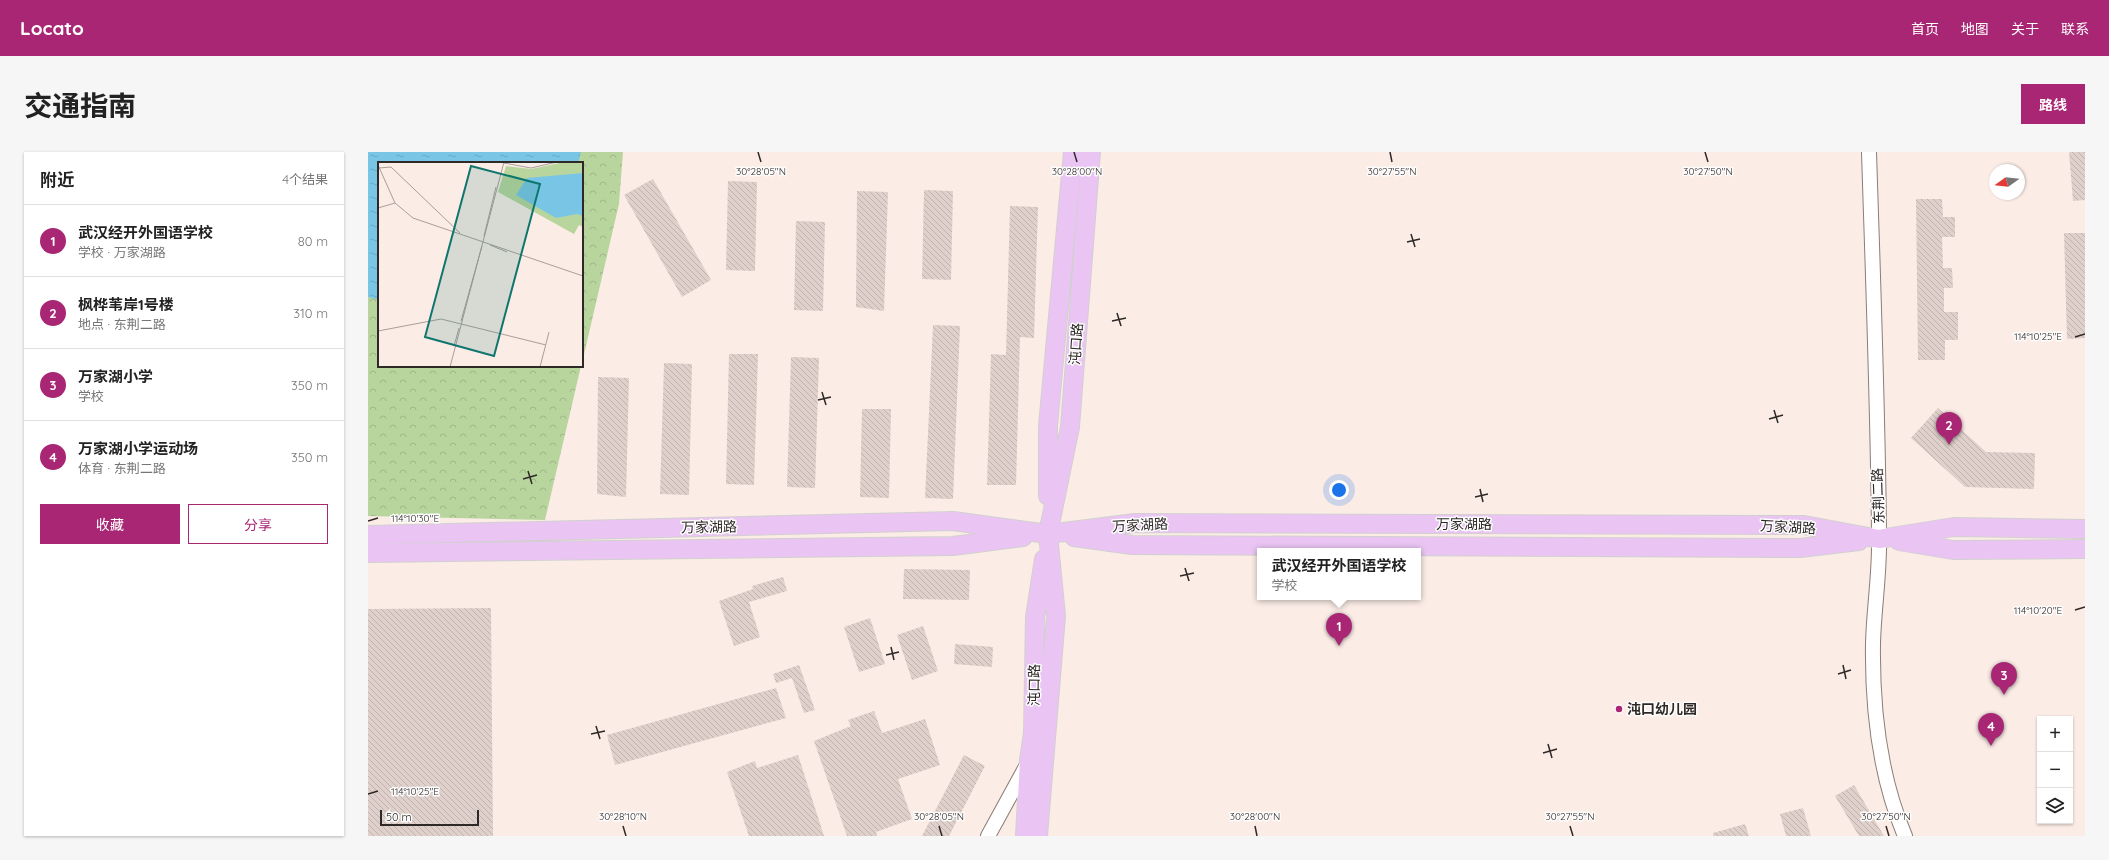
<!DOCTYPE html>
<html lang="zh">
<meta charset="utf-8">
<style>
:root{--surface:#fff;--page:#f6f6f6;--text:#222;--muted:#767676;--line:#e0e0e0;--accent:#a82673}
body{margin:0;font-family:Quicksand,"Noto Sans SC",sans-serif;background:var(--page);color:var(--text)}
.controls{position:absolute;right:12px;bottom:12px;display:grid;overflow:hidden;border-radius:0px;box-shadow:0 1px 3px #0004}
.controls button{width:36px;height:36px;display:grid;place-items:center;padding:0;border:0;border-bottom:1px solid var(--line);background:var(--surface);color:var(--text);font:20px sans-serif}
.compass{position:absolute;left:1621px;top:12px;width:36px;height:36px;border-radius:50%;background:var(--surface);box-shadow:0 1px 3px #0004;rotate:255deg}
.scale{position:absolute;left:12px;bottom:10px;width:99px;box-sizing:border-box;padding-left:4px;border:2px solid #2e2927;border-top:0;font-size:11px;line-height:14px;white-space:nowrap;color:#2e2927;-webkit-text-stroke:3px #fdfdfd;paint-order:stroke}
.you{position:absolute;left:971px;top:338px;width:14px;height:14px;margin:-10px;border:3px solid #fff;border-radius:50%;background:#1a73e8;box-shadow:0 0 0 6px #1a73e833}
.badge{display:grid;place-items:center;width:26px;height:26px;border-radius:50%;background:var(--accent);color:#fff;font-size:13px;font-weight:700}
.pin{position:absolute;translate:-50% -33px;filter:drop-shadow(0 1px 2px #0008)}
.pin::after{content:'';position:absolute;top:21px;width:14px;height:12px;background:inherit;clip-path:polygon(0 0,100% 0,50% 100%)}
.popup{position:absolute;left:889px;top:396px;width:164px;height:52px;box-sizing:border-box;display:grid;place-content:center;border-radius:0px;background:var(--surface);filter:drop-shadow(0 1px 3px #0005);font-size:13px;white-space:nowrap;color:var(--muted)}
.popup b{font-size:15px;color:var(--text)}
.popup::after{content:'';position:absolute;left:50%;top:100%;margin-left:-8px;border:8px solid transparent;border-top-color:var(--surface)}
.list{margin:0;padding:0;list-style:none}
h2{display:flex;justify-content:space-between;align-items:center;height:52px;margin:0;padding:0 16px;font-size:17px}
h2 small{font-size:13px;font-weight:400;color:var(--muted)}
.list li{display:grid;grid-template-columns:26px 1fr auto;gap:12px;align-items:center;box-sizing:border-box;height:72px;padding:0 16px;border-top:1px solid var(--line)}
.list b{display:block;font-size:15px;white-space:nowrap}
.list p{margin:0;font-size:13px;white-space:nowrap;color:var(--muted)}
.list em{font-size:13px;font-style:normal;color:var(--muted)}
.actions{display:flex;gap:8px;padding:12px 16px}
.actions a{flex:1;padding:9px 0;border:1px solid var(--accent);border-radius:0px;text-align:center;font-size:14px;color:var(--accent)}
.actions .main{background:var(--accent);color:#fff}
.icon{flex:none;width:22px;height:22px;fill:none;stroke:currentColor;stroke-width:2;stroke-linecap:round;stroke-linejoin:round}
.map{position:relative;flex:none;width:1717px;height:684px;overflow:hidden;border-radius:0px}
header{display:flex;align-items:center;gap:24px;box-sizing:border-box;height:56px;padding:0 20px;background:var(--accent);color:#fff}
header strong{font-size:19px}
nav{display:flex;gap:22px;margin-inline-start:auto;font-size:14px}
.intro{display:flex;align-items:center;justify-content:space-between;box-sizing:border-box;height:96px;padding:0 24px}
h1{margin:0;font-size:28px}
.button{padding:10px 18px;border-radius:0px;background:var(--accent);color:#fff;font-size:14px;font-weight:700}
main{display:flex;gap:24px;padding:0 24px}
aside{flex:1;background:var(--surface);border-radius:0px;box-shadow:0 1px 3px #0004}
.map>svg:first-child{display:block}
</style>
<header>
<strong>Locato</strong>
<nav><a>首页</a><a>地图</a><a>关于</a><a>联系</a></nav>
</header>
<div class="intro"><h1>交通指南</h1><a class="button">路线</a></div>
<main>
<aside>
<h2>附近<small>4个结果</small></h2>
<ul class="list">
<li><span class="badge">1</span><div><b>武汉经开外国语学校</b><p>学校 · 万家湖路</p></div><em>80 m</em></li>
<li><span class="badge">2</span><div><b>枫桦苇岸1号楼</b><p>地点 · 东荆二路</p></div><em>310 m</em></li>
<li><span class="badge">3</span><div><b>万家湖小学</b><p>学校</p></div><em>350 m</em></li>
<li><span class="badge">4</span><div><b>万家湖小学运动场</b><p>体育 · 东荆二路</p></div><em>350 m</em></li>
</ul>
<div class="actions"><a class="main">收藏</a><a>分享</a></div>
</aside>
<div class="map">
<svg width="1717" height="684" viewBox="0 0 1717 684">
<defs>
<pattern id="park-crowns" width="20" height="18" patternUnits="userSpaceOnUse"><rect width="20" height="18" fill="#b9d59e"/><path d="M2 6a3 3 0 1 1 6 0M12 15a3 3 0 1 1 6 0" fill="none" stroke="#9fb788"/></pattern>
<pattern id="water-ripples" width="26" height="14" patternUnits="userSpaceOnUse"><rect width="26" height="14" fill="#79c5e6"/><path d="M2 4q2-2 4 0t4 0M15 11q2-2 4 0t4 0" fill="none" stroke="#69a9c5"/></pattern>
<pattern id="building-back-hatch" width="6" height="6" patternUnits="userSpaceOnUse"><rect width="6" height="6" fill="#dfd0cb"/><path d="M-1 5l2 2M0 0l6 6M5-1l2 2" fill="none" stroke="#c0b3ae"/></pattern>
</defs>
<rect width="100%" height="100%" fill="#fbece6"/>
<path fill="url(#park-crowns)" d="M0 0H255L251 52 214 211V11H11V214H213L177 368 0 364Z"/>
<path fill="url(#water-ripples)" d="M0 0H213L210 11H11V148L0 145Z"/>
<path fill="url(#building-back-hatch)" d="M1701 0H1717V48L1705 49Z
M285 27 343 128 314 145 256 43Z
M360 29 389 30 387 119 358 118Z
M556 38 585 39 583 128 554 127Z
M489 39 520 40 516 159 488 155Z
M1548 47H1574L1575 65H1587V85H1574L1575 116H1584L1585 136H1576V160H1590V188H1577V208H1550Z
M642 54 670 55 666 186 652 185 648 333H619L623 202 638 203Z
M428 69 457 70 455 159 426 158Z
M1696 81H1717V186L1699 187Z
M565 173 592 174 585 347 557 346Z
M361 202H390L386 333 358 332Z
M423 205 451 206 447 336 419 335Z
M296 211 324 212 321 343 292 342Z
M230 225 261 226 258 345 229 342Z
M1570 256 1618 300 1667 301 1666 337 1597 335 1543 286Z
M494 257H523L521 346 492 345Z
M536 417 602 418 601 448 535 447Z
M415 425 419 439 381 450 392 485 366 494 351 449 385 437 384 434Z
M123 456 125 684H0V457Z
M502 466 517 512 491 520 476 475Z
M555 474 570 519 544 528 529 483Z
M587 492 625 495 624 515 586 512Z
M431 513 447 558 436 561 424 526 408 531 405 522Z
M408 536 418 566 247 613 239 583Z
M506 559 514 581 557 567 572 613 530 627 544 667 508 680 509 684H479L446 589 483 574 480 568Z
M430 603 456 684H381L359 620 387 609 389 616Z
M596 603 617 614 581 684H554Z
M1486 633 1516 684H1491L1467 644Z
M1435 656 1443 684H1418L1412 662Z
M1377 672 1381 684H1345V681Z"/>
<g fill="none" stroke-linecap="round" stroke-linejoin="round">
<g stroke="#8b7d78" stroke-width="16">
<path id="minor" d="M1501 0C1505 128 1510 256 1511 384 1512 420 1506 455 1505 491 1504 557 1511 623 1537 684
M620 684 660 611"/>
</g>
<g stroke="#d1d0cf" stroke-width="20">
<path id="major" d="M680 344V274L705 0
M0 383 585 369 680 382 767 371 1436 373 1511 387 1586 375 1717 377
M706 385 764 393 1432 396 1491 389
M1531 389 1585 398 1717 397
M0 401 585 394 655 385
M657 684 661 608 665 581 667 465 676 407
M670 684 688 464 680 382 702 275 723 0"/>
</g>
<use href="#minor" stroke="#fff" stroke-width="14"/>
<use href="#major" stroke="#eac5f4" stroke-width="18"/>
</g>
<path fill="none" stroke="#2e2927" stroke-width="1.5" d="M390 0 393 10M706 0 709 10M1022 0 1024 10M1337 0 1340 10M1043 82 1047 95M1039 90 1052 87M749 161 753 174M744 169 758 166M1707 185 1717 182M454 240 458 253M450 248 463 245M1406 258 1410 271M1401 267 1415 263M160 319 164 332M155 327 169 323M1112 337 1115 350M1107 345 1120 342M0 369 10 366M817 416 821 429M812 424 826 421M1707 458 1717 455M523 495 526 508M518 503 531 500M1475 513 1478 527M1470 522 1483 518M228 574 232 587M223 582 237 579M1180 592 1184 606M1175 601 1189 597M0 642 10 639M255 674 258 684M571 674 574 684M887 674 889 684M1202 674 1205 684M1518 674 1521 684"/>
<circle fill="#a82673" stroke="#fdfdfd" stroke-width="1.5" cx="1251" cy="557" r="4"/>
<g text-anchor="middle" stroke-width="3" stroke-linejoin="round" paint-order="stroke">
<g font-size="14" fill="#2e2927" stroke="#fdfdfd">
<text transform="translate(708 192) rotate(-86)" y="5">沌口路</text>
<text transform="translate(1510 344) rotate(-92)" y="5">东荆二路</text>
<text x="1096" y="377">万家湖路</text>
<text transform="translate(772 373) rotate(-3)" y="5">万家湖路</text>
<text transform="translate(341 375) rotate(-1)" y="5">万家湖路</text>
<text transform="translate(1420 375) rotate(3)" y="5">万家湖路</text>
<text transform="translate(666 533) rotate(-89)" y="5">沌口路</text>
</g>
<g font-size="14" font-weight="bold" fill="#2e2927" stroke="#fdfdfd" text-anchor="start">
<text x="1259" y="562">沌口幼儿园</text>
</g>
</g>
<g transform="translate(10 10)">
<rect width="205" height="205" fill="#fbece6"/>
<path d="M186 0H205V65L201 63 196 72 120 30 128 4 153 7Z" fill="#b9d59e"/>
<path d="M205 11V54L199 52 178 56 138 33 149 16Z" fill="#79c5e6"/>
<path fill="none" stroke="#a99e9a" stroke-width="1" d="M126 1 153 6 179 0M0 3 17 41 35 56 205 114M1 6 13 5 82 71M0 46 17 41M106 74 118 25M112 83 129 90M83 159 104 84M0 169 63 157 168 183M76 184 81 166M72 205 126 0M162 205 171 170"/>
<path fill="#0f766e" fill-opacity="0.15" stroke="#0f766e" stroke-width="2" d="M93 4 162 22 116 194 47 175Z"/>
<rect width="205" height="205" fill="none" stroke="#2e2927" stroke-width="2"/>
</g>
<g font-size="10" text-anchor="middle" fill="#2e2927" stroke="#fdfdfd" stroke-width="3" stroke-linejoin="round" paint-order="stroke">
<text x="393" y="23">30°28'05"N</text>
<text x="709" y="23">30°28'00"N</text>
<text x="1024" y="23">30°27'55"N</text>
<text x="1340" y="23">30°27'50"N</text>
<text x="1670" y="188">114°10'25"E</text>
<text x="47" y="370">114°10'30"E</text>
<text x="1670" y="462">114°10'20"E</text>
<text x="47" y="643">114°10'25"E</text>
<text x="255" y="668">30°28'10"N</text>
<text x="571" y="668">30°28'05"N</text>
<text x="887" y="668">30°28'00"N</text>
<text x="1202" y="668">30°27'55"N</text>
<text x="1518" y="668">30°27'50"N</text>
</g>
</svg>
<div class="controls">
<button>+</button>
<button>−</button>
<button><svg class="icon" aria-label="layers" viewBox="0 0 24 24"><path d="M12 4l9 5-9 5-9-5zM3 14l9 5 9-5"/></svg></button>
</div>
<svg class="compass" viewBox="-18 -18 36 36"><path d="M0-13l5 13h-10z" fill="#e53935"/><path d="M0 13l5-13h-10z" fill="#767676"/></svg>
<div class="scale">50 m</div>
<div class="you"></div>
<div class="pin badge" style="left:971px;top:494px">1</div>
<div class="popup"><b>武汉经开外国语学校</b>学校</div>
<div class="pin badge" style="left:1581px;top:293px">2</div>
<div class="pin badge" style="left:1636px;top:543px">3</div>
<div class="pin badge" style="left:1623px;top:594px">4</div>
</div>
</main>
